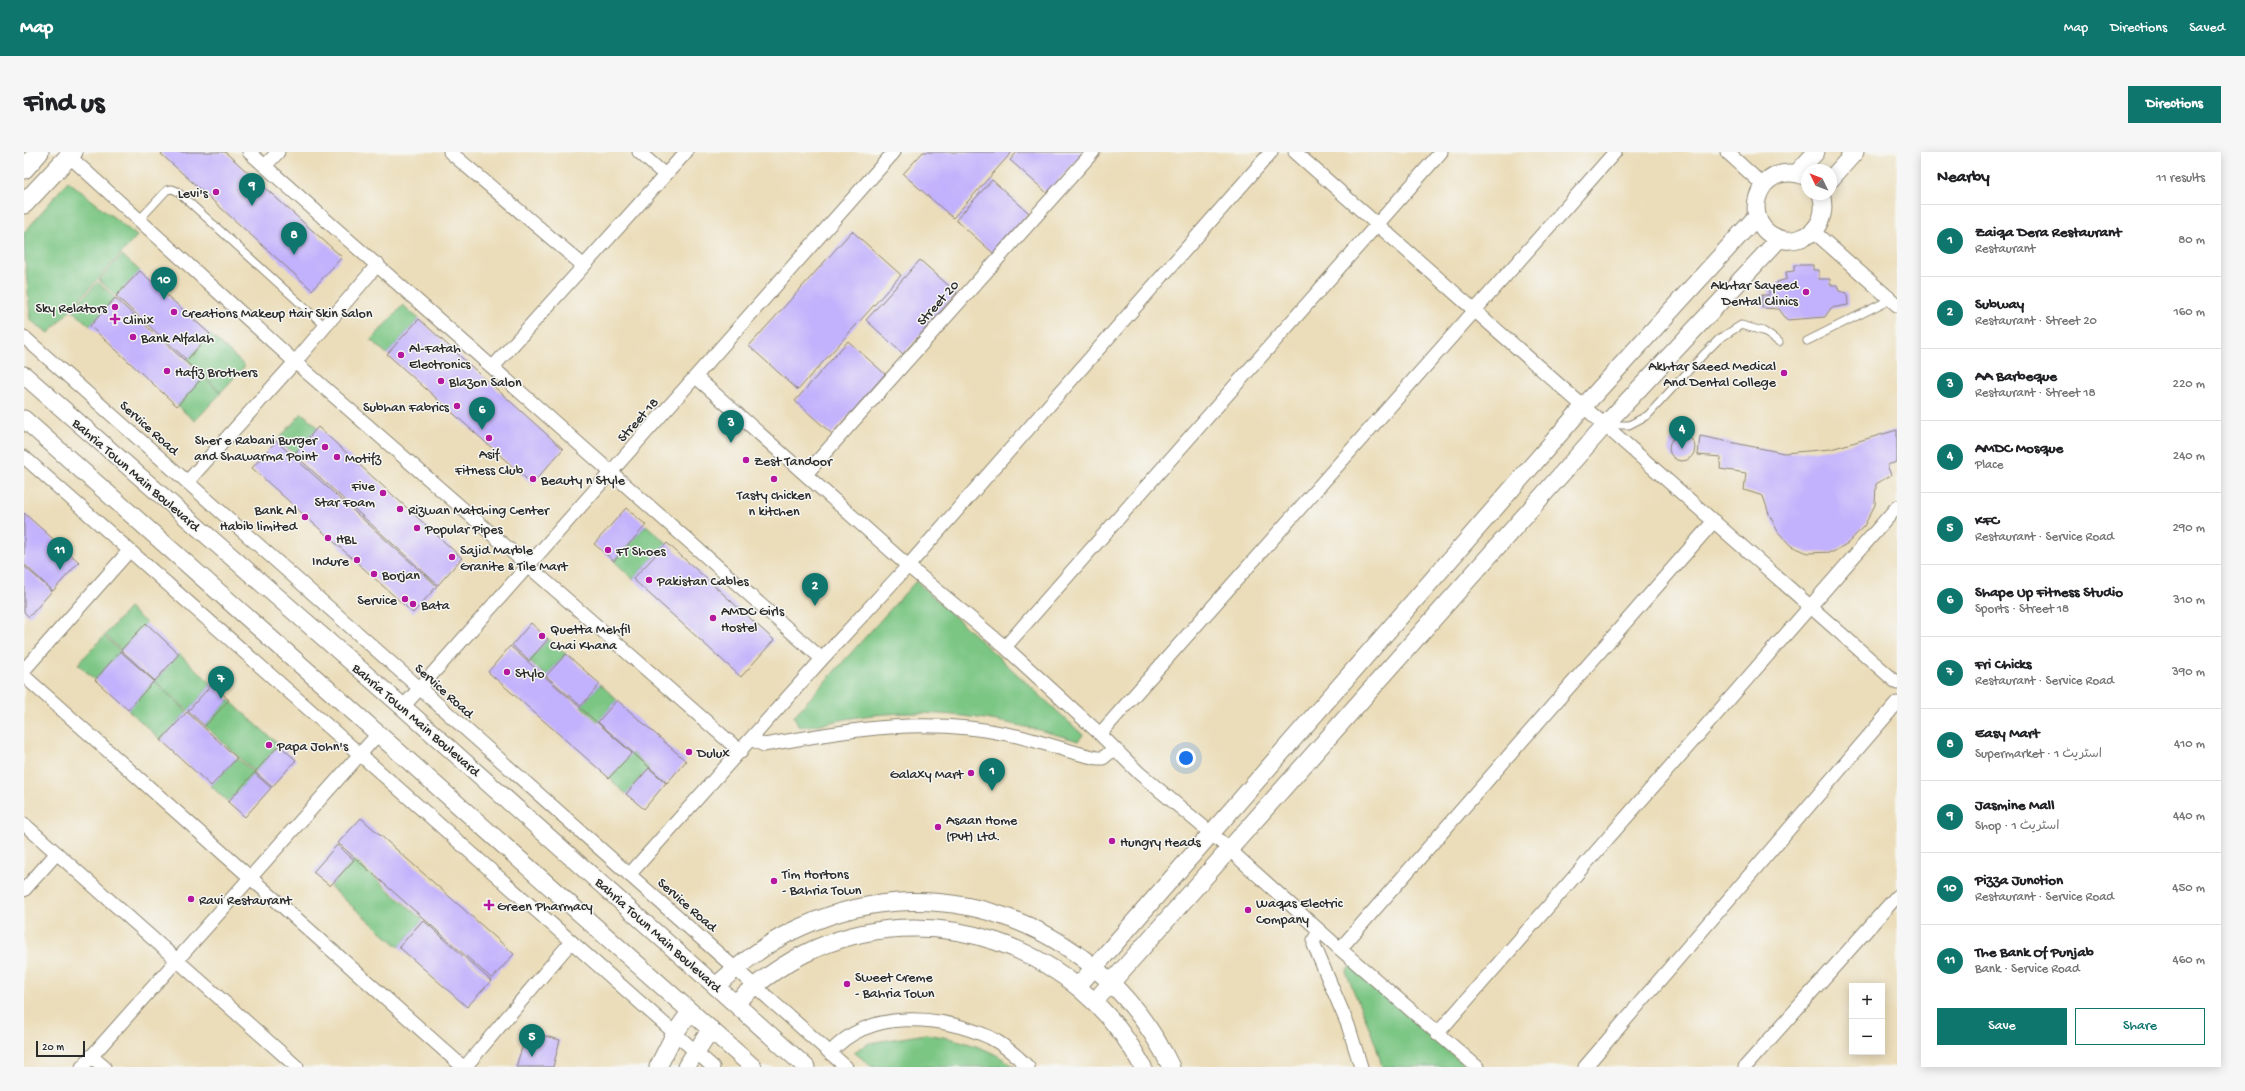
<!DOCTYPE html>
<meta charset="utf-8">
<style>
:root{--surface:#fff;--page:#f6f6f6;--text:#202124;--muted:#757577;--line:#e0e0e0;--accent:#0f766e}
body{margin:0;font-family:"Gochi Hand","Playpen Sans Arabic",sans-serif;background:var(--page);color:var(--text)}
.controls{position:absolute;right:12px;bottom:12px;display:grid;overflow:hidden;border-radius:0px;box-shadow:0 2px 10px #0003}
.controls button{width:36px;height:36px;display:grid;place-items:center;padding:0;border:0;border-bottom:1px solid var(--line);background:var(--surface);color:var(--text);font:20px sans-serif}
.compass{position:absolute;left:1777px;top:12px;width:36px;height:36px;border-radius:50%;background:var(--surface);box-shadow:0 2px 10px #0003;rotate:313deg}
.scale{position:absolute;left:12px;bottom:10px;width:49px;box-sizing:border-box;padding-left:4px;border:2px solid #2b2b2b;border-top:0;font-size:11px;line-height:14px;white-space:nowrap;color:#2b2b2b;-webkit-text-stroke:3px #f6f6f2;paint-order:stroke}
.you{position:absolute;left:1162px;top:606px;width:14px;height:14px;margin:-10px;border:3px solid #fff;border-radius:50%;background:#1a73e8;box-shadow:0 0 0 6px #1a73e833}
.badge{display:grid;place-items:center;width:26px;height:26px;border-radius:50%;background:var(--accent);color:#fff;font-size:13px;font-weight:700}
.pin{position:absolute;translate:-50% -33px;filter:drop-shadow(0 1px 2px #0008)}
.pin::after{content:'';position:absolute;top:21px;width:14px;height:12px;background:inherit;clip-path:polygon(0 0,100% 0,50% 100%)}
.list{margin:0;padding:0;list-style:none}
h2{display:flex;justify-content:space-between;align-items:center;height:52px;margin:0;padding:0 16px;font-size:17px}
h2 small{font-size:13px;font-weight:400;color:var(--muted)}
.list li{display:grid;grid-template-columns:26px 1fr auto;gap:12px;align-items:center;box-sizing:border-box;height:72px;padding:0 16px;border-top:1px solid var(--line)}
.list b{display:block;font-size:15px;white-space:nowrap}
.list p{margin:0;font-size:13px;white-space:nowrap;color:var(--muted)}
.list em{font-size:13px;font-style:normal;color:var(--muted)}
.actions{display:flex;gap:8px;padding:12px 16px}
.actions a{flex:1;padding:9px 0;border:1px solid var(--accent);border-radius:0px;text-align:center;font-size:14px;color:var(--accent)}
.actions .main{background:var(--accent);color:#fff}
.map{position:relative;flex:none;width:1873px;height:915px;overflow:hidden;border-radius:0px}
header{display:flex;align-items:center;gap:24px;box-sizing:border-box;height:56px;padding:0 20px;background:var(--accent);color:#fff}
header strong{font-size:19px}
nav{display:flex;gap:22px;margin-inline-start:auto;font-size:14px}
.intro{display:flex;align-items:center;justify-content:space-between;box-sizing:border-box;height:96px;padding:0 24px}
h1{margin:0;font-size:28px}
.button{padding:10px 18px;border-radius:0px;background:var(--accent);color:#fff;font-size:14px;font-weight:700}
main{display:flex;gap:24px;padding:0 24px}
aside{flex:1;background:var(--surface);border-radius:0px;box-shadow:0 2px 10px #0003}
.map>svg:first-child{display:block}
</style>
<header>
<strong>Map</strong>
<nav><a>Map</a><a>Directions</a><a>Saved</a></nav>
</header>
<div class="intro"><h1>Find us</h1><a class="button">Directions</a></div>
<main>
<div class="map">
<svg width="1873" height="915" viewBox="0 0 1873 915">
<rect width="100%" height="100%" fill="#f6f6f2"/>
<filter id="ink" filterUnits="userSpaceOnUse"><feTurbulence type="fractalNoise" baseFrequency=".025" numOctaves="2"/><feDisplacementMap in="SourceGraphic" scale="8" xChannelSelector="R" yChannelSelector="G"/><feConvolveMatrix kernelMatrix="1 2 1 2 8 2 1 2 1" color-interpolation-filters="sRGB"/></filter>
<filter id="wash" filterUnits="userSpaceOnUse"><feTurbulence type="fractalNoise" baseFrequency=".012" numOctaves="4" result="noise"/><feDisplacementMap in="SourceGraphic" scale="16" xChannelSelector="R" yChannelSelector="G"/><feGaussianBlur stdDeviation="0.9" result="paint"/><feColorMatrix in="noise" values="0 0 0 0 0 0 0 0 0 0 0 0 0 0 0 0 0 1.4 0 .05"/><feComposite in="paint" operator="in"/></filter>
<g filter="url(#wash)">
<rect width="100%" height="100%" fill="#ebddb9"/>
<path fill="#7cc684" stroke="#547858" d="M44 29 113 84 25 181 6 168C5 138 0 111 0 81Z
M98 103 116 119 92 144 75 128Z
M74 130 91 146 66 174 48 158Z
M379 153 395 167 363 202 347 188Z
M186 182 221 214 197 240 163 208Z
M179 225 197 241 171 269 153 254Z
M278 261 294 275 270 302 254 288Z
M622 373 643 391 609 427 590 409Z
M892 429 1059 583 1054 589C989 569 919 556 850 563 825 565 800 573 775 575L770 564Z
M105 456 122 471 97 498 81 483Z
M80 484 96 499 71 528 54 512Z
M524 487 542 502 522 524 505 509Z
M155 502 188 532 164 559 131 529Z
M130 529 163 560 137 588 104 558Z
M576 532 593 548 574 570 557 554Z
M205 548 255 593 231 620 181 574Z
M608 601 625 616 602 642 585 626Z
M213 606 230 621 204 650 187 634Z
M330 708 399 768 375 795 306 735Z
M1328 812 1442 915H1358C1350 881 1334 852 1322 820Z
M902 882C934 887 965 895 991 915H848L830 900 845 891Z"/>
<g id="blocks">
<path fill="#c2b1fc" d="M139 0H201L318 105 288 138 137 2Z
M899 0H988L929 66 879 22Z
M993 0H1060L1023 41 986 8Z
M968 28 1005 61 969 101 932 68Z
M828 79 877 123 774 238 725 194Z
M896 108 933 141 879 202 842 168Z
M1770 113H1789V118H1795V127H1806V133H1813L1815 139 1823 141 1824 153 1807 156 1801 165 1763 168 1755 157 1738 156V143H1745V136H1753V130L1763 127 1762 120 1770 119Z
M116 119 186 182 163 208 92 144Z
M91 146 179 225 153 254 66 174Z
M395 167 539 297 508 332 363 202Z
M824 189 861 222 808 282 771 249Z
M294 275 438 406 414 433 270 302Z
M1873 278V310L1863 313 1867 323 1852 332 1851 353 1840 374 1824 391 1809 400 1784 401 1767 394 1754 380 1745 362 1739 344 1720 338 1722 321 1696 317 1697 305 1674 303 1676 284 1760 301 1807 297Z
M1645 296a13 13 0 1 1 26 0a13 13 0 1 1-26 0Z
M252 289 413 434 389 461 228 316Z
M602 356 622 373 590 409 570 392Z
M0 361 55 410 29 439 0 412Z
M643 391 750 488 717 525 609 427Z
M0 414 28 439 5 465 0 460Z
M122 471 155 502 131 529 97 498Z
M507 471 524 487 505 509 488 493Z
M486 494 608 601 585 626 464 520Z
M96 499 130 529 104 558 71 528Z
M542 502 576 532 557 554 522 524Z
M188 532 205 548 181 574 164 559Z
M593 548 662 609 643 631 574 570Z
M163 560 213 606 187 634 137 588Z
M255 593 272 608 248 635 231 620Z
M625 616 642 631 620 657 602 642Z
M230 621 247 636 221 665 204 650Z
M337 666 490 802 468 827 314 691Z
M313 693 330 708 306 734 289 720Z
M399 768 467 829 443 855 375 795Z
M503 879 536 888 529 915H492Z"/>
</g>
</g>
<g filter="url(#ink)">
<use href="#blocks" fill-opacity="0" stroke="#8b8472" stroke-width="1"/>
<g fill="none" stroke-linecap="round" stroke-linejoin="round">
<g stroke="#8b8472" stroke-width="9">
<path id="service" d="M116 67 143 38 148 37 153 39 301 174
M1783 189 1867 147
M1583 273H1605L1624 263 1679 203 1695 187 1717 173 1739 179 1755 190"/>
</g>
<g stroke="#8b8472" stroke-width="15">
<path id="minor" d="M225 0 798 507
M426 0 560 114
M615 0 641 23
M1271 0 1873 531
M1703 0 1739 33
M45 4 271 210 717 600
M241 14 254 0
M1789 79 1873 153
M0 185 822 915
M469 215 662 0
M672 225 884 414 981 495 1076 582 1115 621 1188 682 1316 797 1453 915
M0 305 689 915
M782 322 1069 0
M164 329 271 210 354 112
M981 495 1417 0
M0 518 105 399
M0 524 439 915
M379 555 870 0
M1076 582 1591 0
M727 587 740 593C826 578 900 564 988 583 1017 589 1044 600 1073 606H1079L1090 597
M0 672 273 915
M605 723 798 507 884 414 1247 0
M0 738 33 701
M1295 779 1290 788V793L1324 873 1337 915
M1316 797 1690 369
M1413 882 1873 355
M806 901C845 856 915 863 965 885 979 892 993 904 1004 915
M67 904 80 915
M58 915 354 582
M441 915 547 790
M1561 915 1873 551
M1721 915 1873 744"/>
</g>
<g stroke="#8b8472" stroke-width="19">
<path id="tertiary" d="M1773 21 1792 0
M1783 25C1731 3 1711 79 1761 88 1770 89 1782 86 1789 79 1799 69 1801 55 1797 42
M1807 27 1831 0
M0 223 379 555 782 915
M0 267 729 915
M693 833C719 809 745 789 777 775 920 709 1080 776 1147 915
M1054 834 1560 254 1733 64
M1071 849 1581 273 1755 87
M711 851C732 832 754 815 780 802 906 740 1054 793 1119 915
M634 915 651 881 666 860
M662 915 687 877"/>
</g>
<g stroke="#8b8472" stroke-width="21">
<path id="secondary" d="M0 17 15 0
M0 52 49 0"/>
</g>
<use href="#service" stroke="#fff" stroke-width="7"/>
<use href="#minor" stroke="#fff" stroke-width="13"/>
<use href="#tertiary" stroke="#fff" stroke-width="17"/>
<use href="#secondary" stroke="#fff" stroke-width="19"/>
</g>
</g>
<g fill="#b5179e" stroke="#f6f6f2" stroke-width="1.5">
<circle cx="192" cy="40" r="4"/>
<circle cx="1782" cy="140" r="4"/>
<circle cx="91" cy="155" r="4"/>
<circle cx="150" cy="160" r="4"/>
<path d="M89 161h4v4h4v4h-4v4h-4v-4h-4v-4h4z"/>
<circle cx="109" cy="185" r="4"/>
<circle cx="377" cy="203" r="4"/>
<circle cx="143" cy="219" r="4"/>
<circle cx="1760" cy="221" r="4"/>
<circle cx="417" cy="229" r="4"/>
<circle cx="433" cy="254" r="4"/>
<circle cx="465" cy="286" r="4"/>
<circle cx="301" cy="295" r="4"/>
<circle cx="313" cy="305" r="4"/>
<circle cx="722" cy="308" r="4"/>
<circle cx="509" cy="327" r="4"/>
<circle cx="750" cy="327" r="4"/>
<circle cx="359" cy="341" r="4"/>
<circle cx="376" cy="357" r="4"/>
<circle cx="281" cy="365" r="4"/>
<circle cx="393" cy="376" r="4"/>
<circle cx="304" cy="386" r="4"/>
<circle cx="584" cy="398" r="4"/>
<circle cx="428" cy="405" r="4"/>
<circle cx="333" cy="408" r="4"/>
<circle cx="350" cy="422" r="4"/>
<circle cx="625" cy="428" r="4"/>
<circle cx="381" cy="447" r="4"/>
<circle cx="389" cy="452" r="4"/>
<circle cx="689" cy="466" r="4"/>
<circle cx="518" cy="484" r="4"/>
<circle cx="483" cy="520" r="4"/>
<circle cx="245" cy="593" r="4"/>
<circle cx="665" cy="600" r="4"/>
<circle cx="947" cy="621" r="4"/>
<circle cx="914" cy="675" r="4"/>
<circle cx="1088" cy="689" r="4"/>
<circle cx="750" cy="729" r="4"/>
<circle cx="167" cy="747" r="4"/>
<path d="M463 747h4v4h4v4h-4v4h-4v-4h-4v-4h4z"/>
<circle cx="1224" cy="758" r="4"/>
<circle cx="823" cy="832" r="4"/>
</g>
<g text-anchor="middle" stroke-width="3" stroke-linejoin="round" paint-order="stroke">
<g font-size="14" fill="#2b2b2b" stroke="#f6f6f2" text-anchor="start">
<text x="184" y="45" text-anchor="end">Levi's</text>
<text x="1774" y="137" text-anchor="end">Akhtar Sayeed<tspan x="1774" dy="16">Dental Clinics</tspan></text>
<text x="83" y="160" text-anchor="end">Sky Relators</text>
<text x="158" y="165">Creations Makeup Hair Skin Salon</text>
<text x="99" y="172">Clinix</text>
<text x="117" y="190">Bank Alfalah</text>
<text x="385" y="200">Al-Fatah<tspan x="385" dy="16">Electronics</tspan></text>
<text x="1752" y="218" text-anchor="end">Akhtar Saeed Medical<tspan x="1752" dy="16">And Dental College</tspan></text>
<text x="151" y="224">Hafiz Brothers</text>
<text x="425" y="234">Blazon Salon</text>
<text x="425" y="259" text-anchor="end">Subhan Fabrics</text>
<text x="293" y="292" text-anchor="end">Sher e Rabani Burger<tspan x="293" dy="16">and Shawarma Point</tspan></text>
<text x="465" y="306" text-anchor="middle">Asif<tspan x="465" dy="16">Fitness Club</tspan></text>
<text x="321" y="310">Motifz</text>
<text x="730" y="313">Zest Tandoor</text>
<text x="517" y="332">Beauty n Style</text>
<text x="351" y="338" text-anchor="end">Five<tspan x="351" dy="16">Star Foam</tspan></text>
<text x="750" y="347" text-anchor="middle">Tasty chicken<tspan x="750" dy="16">n kitchen</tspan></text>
<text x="273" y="362" text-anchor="end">Bank Al<tspan x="273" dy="16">Habib limited</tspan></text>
<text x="384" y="362">Rizwan Matching Center</text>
<text x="401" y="381">Popular Pipes</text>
<text x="312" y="391">HBL</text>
<text x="436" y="402">Sajid Marble<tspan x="436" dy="16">Granite &amp; Tile Mart</tspan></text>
<text x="592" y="403">FT Shoes</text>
<text x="325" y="413" text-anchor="end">Indure</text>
<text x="358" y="427">Borjan</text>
<text x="633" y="433">Pakistan Cables</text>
<text x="373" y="452" text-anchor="end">Service</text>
<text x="397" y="457">Bata</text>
<text x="697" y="463">AMDC Girls<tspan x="697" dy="16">Hostel</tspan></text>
<text x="526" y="481">Quetta Mehfil<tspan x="526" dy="16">Chai Khana</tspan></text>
<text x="491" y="525">Stylo</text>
<text x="253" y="598">Papa John's</text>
<text x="673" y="605">Dulux</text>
<text x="939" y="626" text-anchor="end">Galaxy Mart</text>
<text x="922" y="672">Asaan Home<tspan x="922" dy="16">(Pvt) Ltd.</tspan></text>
<text x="1096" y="694">Hungry Heads</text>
<text x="758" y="726">Tim Hortons<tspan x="758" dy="16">- Bahria Town</tspan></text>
<text x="175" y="752">Ravi Restaurant</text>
<text x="1232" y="755">Waqas Electric<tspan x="1232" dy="16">Company</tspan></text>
<text x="473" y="758">Green Pharmacy</text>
<text x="831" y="829">Sweet Creme<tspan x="831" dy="16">- Bahria Town</tspan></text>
</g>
<g font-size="14" fill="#2b2b2b" stroke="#f6f6f2">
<text transform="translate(913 150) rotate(-48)" y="5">Street 20</text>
<text transform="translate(613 267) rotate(-48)" y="5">Street 18</text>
<text transform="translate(126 275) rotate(42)" y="5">Service Road</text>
<text transform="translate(113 322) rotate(41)" y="5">Bahria Town Main Boulevard</text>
<text transform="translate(421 538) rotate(42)" y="5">Service Road</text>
<text transform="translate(393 567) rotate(41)" y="5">Bahria Town Main Boulevard</text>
<text transform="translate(664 752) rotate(41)" y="5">Service Road</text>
<text transform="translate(635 782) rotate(42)" y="5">Bahria Town Main Boulevard</text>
</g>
</g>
</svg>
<div class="controls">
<button>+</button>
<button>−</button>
</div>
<svg class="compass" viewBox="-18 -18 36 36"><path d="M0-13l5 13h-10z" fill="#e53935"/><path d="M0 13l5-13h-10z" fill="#757577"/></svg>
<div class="scale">20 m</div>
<div class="you"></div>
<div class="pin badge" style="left:968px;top:639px">1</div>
<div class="pin badge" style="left:791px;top:454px">2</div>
<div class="pin badge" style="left:707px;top:291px">3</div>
<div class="pin badge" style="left:1658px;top:297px">4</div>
<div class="pin badge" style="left:508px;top:905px">5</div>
<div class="pin badge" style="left:458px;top:278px">6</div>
<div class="pin badge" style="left:197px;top:547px">7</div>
<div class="pin badge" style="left:270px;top:103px">8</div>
<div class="pin badge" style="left:228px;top:54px">9</div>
<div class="pin badge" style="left:140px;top:148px">10</div>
<div class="pin badge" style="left:36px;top:418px">11</div>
</div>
<aside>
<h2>Nearby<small>11 results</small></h2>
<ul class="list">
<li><span class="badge">1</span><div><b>Zaiqa Dera Restaurant</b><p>Restaurant</p></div><em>80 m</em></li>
<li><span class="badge">2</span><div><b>Subway</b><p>Restaurant · Street 20</p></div><em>160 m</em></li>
<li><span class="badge">3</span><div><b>AA Barbeque</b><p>Restaurant · Street 18</p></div><em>220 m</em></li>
<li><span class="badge">4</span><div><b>AMDC Mosque</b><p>Place</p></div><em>240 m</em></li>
<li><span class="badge">5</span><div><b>KFC</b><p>Restaurant · Service Road</p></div><em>290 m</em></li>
<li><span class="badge">6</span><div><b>Shape Up Fitness Studio</b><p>Sports · Street 18</p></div><em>310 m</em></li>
<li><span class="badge">7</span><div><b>Fri Chicks</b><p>Restaurant · Service Road</p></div><em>390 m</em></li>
<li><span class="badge">8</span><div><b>Easy Mart</b><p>Supermarket · اسٹریٹ 1</p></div><em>410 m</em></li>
<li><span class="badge">9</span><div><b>Jasmine Mall</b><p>Shop · اسٹریٹ 1</p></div><em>440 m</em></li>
<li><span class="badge">10</span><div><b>Pizza Junction</b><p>Restaurant · Service Road</p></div><em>450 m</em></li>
<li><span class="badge">11</span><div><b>The Bank Of Punjab</b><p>Bank · Service Road</p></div><em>460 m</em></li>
</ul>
<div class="actions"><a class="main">Save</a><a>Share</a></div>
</aside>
</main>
